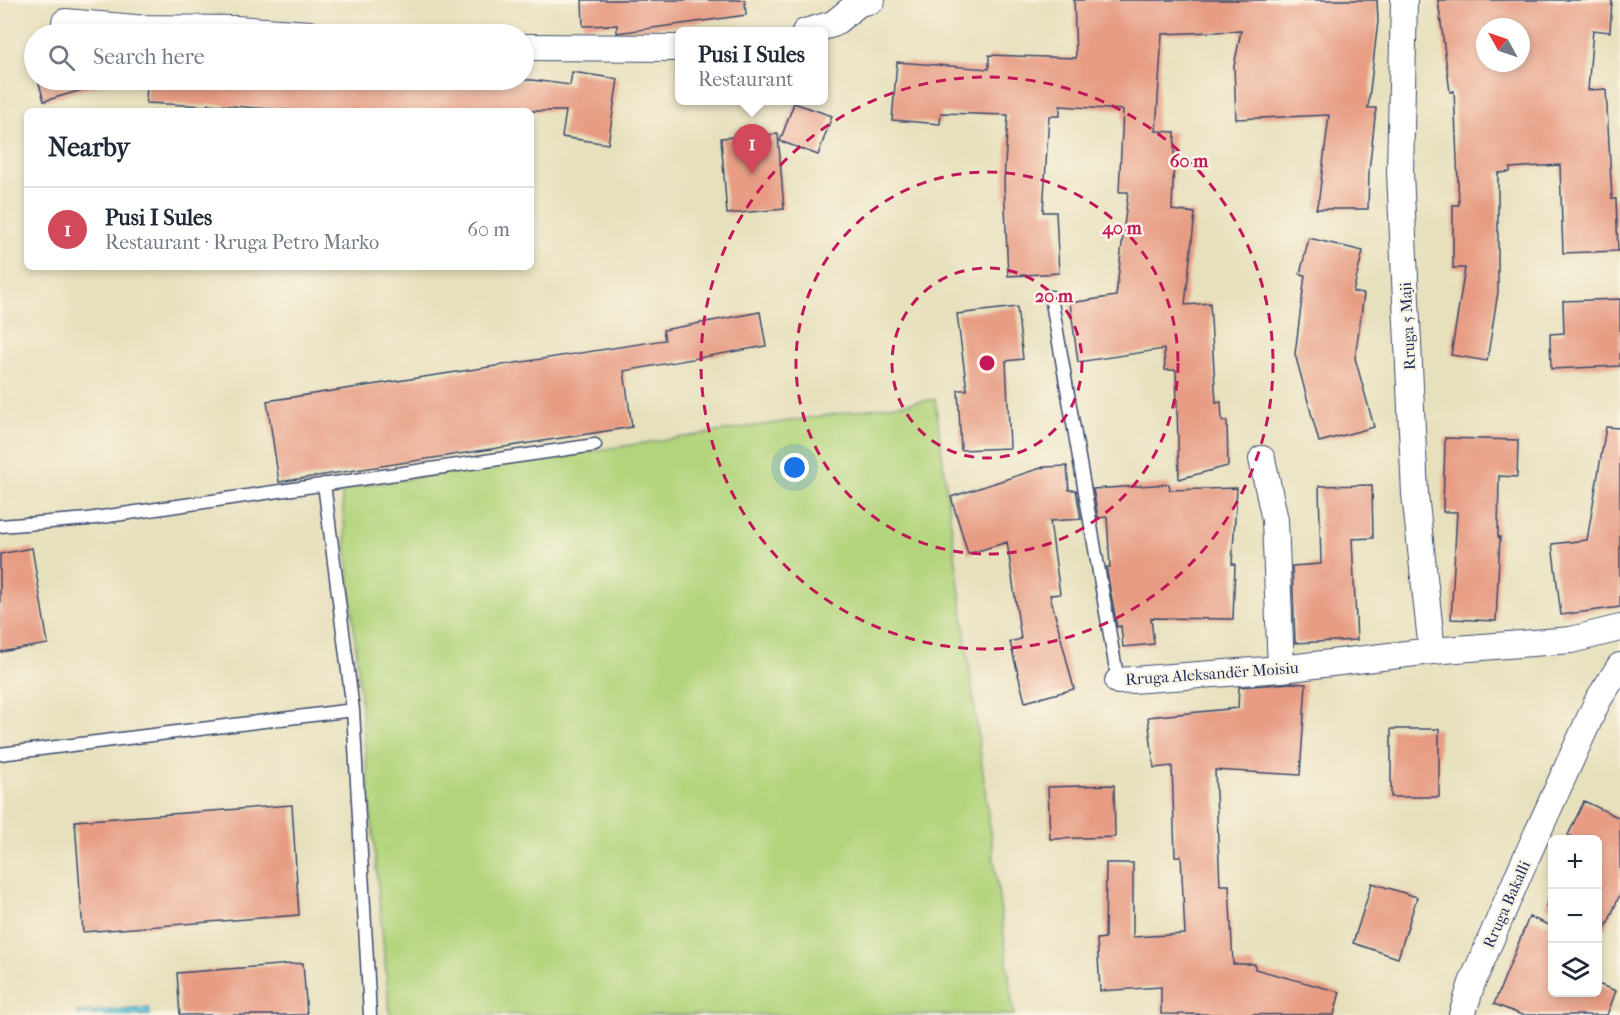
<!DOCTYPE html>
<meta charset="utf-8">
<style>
:root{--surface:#fff;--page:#f2f2f3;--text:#1f2937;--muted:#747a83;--line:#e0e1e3;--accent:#d1495b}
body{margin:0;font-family:"IM FELL French Canon",serif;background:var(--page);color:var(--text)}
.controls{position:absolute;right:18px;bottom:18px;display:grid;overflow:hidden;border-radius:9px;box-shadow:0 3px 9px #0003}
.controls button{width:54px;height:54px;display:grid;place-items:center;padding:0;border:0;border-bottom:2px solid var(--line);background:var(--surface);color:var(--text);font:30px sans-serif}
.compass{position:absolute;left:1476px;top:18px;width:54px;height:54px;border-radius:50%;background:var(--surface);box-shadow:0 3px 9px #0003;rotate:310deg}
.you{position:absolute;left:795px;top:468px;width:21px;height:21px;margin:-15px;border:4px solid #fff;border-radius:50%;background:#1a73e8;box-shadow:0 0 0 9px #1a73e833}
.badge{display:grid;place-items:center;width:39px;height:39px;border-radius:50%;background:var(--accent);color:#fff;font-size:20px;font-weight:700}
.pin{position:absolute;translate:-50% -50px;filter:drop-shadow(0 2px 3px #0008)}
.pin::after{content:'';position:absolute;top:32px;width:21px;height:18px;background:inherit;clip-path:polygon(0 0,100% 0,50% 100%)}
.popup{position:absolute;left:675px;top:27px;width:153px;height:78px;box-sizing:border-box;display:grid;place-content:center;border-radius:9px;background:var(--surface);filter:drop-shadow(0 2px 4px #0005);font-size:20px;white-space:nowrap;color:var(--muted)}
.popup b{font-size:22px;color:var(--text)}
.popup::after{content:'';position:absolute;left:50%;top:100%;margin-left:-12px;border:12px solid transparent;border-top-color:var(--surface)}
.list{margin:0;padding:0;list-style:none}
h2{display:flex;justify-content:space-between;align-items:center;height:78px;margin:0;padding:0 24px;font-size:26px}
h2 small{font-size:20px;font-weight:400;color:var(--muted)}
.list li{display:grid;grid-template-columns:39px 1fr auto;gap:18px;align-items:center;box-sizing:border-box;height:84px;padding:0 24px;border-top:2px solid var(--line)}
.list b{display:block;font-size:22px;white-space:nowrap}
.list p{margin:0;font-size:20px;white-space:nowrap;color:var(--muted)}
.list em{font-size:20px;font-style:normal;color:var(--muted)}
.icon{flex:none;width:33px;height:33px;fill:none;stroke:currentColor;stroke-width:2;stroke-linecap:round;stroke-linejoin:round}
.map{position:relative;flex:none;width:1620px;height:1015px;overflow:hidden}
.search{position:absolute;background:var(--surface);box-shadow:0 3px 9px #0003;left:24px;top:24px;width:510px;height:66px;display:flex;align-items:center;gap:15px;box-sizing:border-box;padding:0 21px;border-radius:33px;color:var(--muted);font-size:22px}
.panel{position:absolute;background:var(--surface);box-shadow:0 3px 9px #0003;left:24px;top:108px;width:510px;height:162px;border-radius:9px}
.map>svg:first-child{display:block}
</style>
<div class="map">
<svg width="1620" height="1015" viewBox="0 0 1620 1015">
<rect width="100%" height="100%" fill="#fcf5e5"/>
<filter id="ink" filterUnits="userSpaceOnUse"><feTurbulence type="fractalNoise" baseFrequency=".0167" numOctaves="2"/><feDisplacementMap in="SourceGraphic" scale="12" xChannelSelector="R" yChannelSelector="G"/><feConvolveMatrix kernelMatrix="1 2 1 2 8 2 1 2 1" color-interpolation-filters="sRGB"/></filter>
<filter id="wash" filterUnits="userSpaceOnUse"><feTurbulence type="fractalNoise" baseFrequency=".008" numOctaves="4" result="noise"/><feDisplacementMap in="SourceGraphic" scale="24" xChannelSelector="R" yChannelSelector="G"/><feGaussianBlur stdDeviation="1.35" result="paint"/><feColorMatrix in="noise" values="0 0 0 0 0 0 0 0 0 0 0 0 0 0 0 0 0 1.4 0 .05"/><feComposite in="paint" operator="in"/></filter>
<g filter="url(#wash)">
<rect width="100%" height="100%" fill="#e7e0bd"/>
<path fill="#b2d47c" stroke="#66826d" stroke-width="1.5" d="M935 399 1014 1015H390L341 489Z"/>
<path fill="#60c8dc" stroke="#3e7c9d" stroke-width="1.5" d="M149 1008 150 1015H77V1012Z"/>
<g id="blocks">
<path fill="#e79c83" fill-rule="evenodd" d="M582 0H745L746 15 617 33V25L583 26Z
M1074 0H1377L1378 21 1368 108H1376L1369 171 1368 209H1316L1319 197 1329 115 1236 119 1234 66 1241 31 1162 34 1156 131 1175 132 1172 210 1195 213 1185 305 1210 303 1216 403 1221 402 1222 421H1227L1228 466 1179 479 1176 370H1165L1164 349 1078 362 1070 303 1116 296 1128 192H1119L1123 110 1060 106V116H1049L1043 212H1056L1059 273 1008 276 1004 182 1008 115 941 113 940 124 892 120 897 62 989 69V55L1076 58Z
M1438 0H1612L1610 32 1593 30 1588 90 1606 89 1612 199H1616L1618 251 1563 253 1560 165 1510 168V172L1498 173V292L1487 361 1451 355 1465 268H1453V205H1459L1454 91 1450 92ZM1485 27H1521V63H1485Z
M34 45V69L28 47Z
M572 72 618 79 608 144 562 137 566 111H295L208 104 207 106 146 103 147 80H532L570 85Z
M38 80H105L106 83 44 101Z
M794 103 832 116 818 155 780 141Z
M778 134 784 209 727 214 721 138Z
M1309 238 1363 251 1353 292 1364 294 1355 358 1374 427 1319 442 1295 354 1305 275 1300 274Z
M1620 299V366L1551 369 1550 334 1564 333 1563 301Z
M1017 307 1023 359 1006 361 1010 448 961 450 958 390H967L957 314Z
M760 312 766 346 624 371 632 427 279 482 267 401 665 340 663 330Z
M1606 427 1620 428V607L1561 615 1552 544 1587 540Z
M1445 438 1518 440 1517 477 1499 476 1498 537H1500L1496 621 1451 619 1457 512H1443Z
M1067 466 1069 490H1076L1081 519 1050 521 1060 594 1050 595 1074 689 1025 702 1010 642 1021 639 1007 542 968 554 951 497 1044 467Z
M1169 484 1170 490 1237 488 1232 564H1235L1233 619 1151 618 1154 644 1123 647 1121 626 1117 627 1107 572V567H1110L1107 517 1098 518 1093 489Z
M1372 485 1373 538 1352 539 1357 640 1295 643 1292 566 1321 564 1319 486Z
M32 548 48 644 0 652V554Z
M1291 683 1306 684 1300 775 1215 770 1220 885H1229L1233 964H1255V969L1340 992 1334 1015 1161 1014V987L1100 991 1097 939 1105 938 1106 863H1133V937L1185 934 1181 856H1175L1172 766 1154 768 1148 717 1238 708 1239 687Z
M1391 729H1439V797H1391Z
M1114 785 1115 837 1050 839 1048 787Z
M1584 801 1620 818V894L1605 930 1598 927V840H1572L1573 837 1568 835Z
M292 805 299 915 83 932 75 821Z
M1372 883 1417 897 1398 958 1353 943Z
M1552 889V909L1546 906Z
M1529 917 1552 926V993H1598V984L1616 991 1607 1015H1522L1494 1004Z
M303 963 307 1015H180L177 973Z"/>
</g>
</g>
<g filter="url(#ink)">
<use href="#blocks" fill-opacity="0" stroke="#3a4a6c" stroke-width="1.5"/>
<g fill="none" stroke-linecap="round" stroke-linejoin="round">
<g stroke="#3a4a6c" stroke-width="15">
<path id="service" d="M1051 297 1118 681
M324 484 353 710 370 1015
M0 526 88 519 595 445
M0 754 353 710"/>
</g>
<g stroke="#3a4a6c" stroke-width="28">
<path id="minor" d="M1404 0 1400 172 1415 494 1432 651
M65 22 135 28 236 29 309 34
M805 32 833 24 859 3 872 0
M524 47 680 48
M1262 459 1275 520 1281 669
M1118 681 1281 669 1432 651 1571 640 1620 628
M1462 1015 1472 983 1521 869 1598 700 1620 666"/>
</g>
<use href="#service" stroke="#fff" stroke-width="12"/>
<use href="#minor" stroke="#fff" stroke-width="26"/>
</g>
</g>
<g fill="none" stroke="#c2185b" stroke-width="3" stroke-dasharray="10 8">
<circle cx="987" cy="363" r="95"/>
<circle cx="987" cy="363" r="191"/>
<circle cx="987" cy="363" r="286"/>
</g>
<g text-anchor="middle" stroke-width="5" stroke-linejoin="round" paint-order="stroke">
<g font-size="16" fill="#1b2f5e" stroke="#fcf5e5">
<text transform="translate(1407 326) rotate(-93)" y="6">Rruga 5 Maji</text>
<text transform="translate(1212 673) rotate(-4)" y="6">Rruga Aleksandër Moisiu</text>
<text transform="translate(1506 904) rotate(-66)" y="6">Rruga Bakalli</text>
</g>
</g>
<circle cx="987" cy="363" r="9" fill="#c2185b" stroke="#fcf5e5" stroke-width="3"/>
<g font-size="18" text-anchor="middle" font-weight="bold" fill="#c2185b" stroke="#fcf5e5" stroke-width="5" stroke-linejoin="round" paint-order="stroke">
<text x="1189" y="167">60 m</text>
<text x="1122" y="234">40 m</text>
<text x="1054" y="302">20 m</text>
</g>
</svg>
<div class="controls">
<button>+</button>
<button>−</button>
<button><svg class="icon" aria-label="layers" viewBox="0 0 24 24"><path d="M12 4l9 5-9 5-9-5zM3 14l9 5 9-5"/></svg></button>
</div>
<svg class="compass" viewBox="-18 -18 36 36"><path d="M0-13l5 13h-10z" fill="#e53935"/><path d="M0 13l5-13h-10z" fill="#747a83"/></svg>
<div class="you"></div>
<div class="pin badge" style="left:752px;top:174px">1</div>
<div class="popup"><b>Pusi I Sules</b>Restaurant</div>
<div class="search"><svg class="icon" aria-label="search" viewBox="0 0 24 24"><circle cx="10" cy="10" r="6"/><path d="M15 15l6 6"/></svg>Search here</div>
<section class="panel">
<h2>Nearby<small></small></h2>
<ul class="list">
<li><span class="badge">1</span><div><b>Pusi I Sules</b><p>Restaurant · Rruga Petro Marko</p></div><em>60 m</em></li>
</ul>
</section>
</div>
